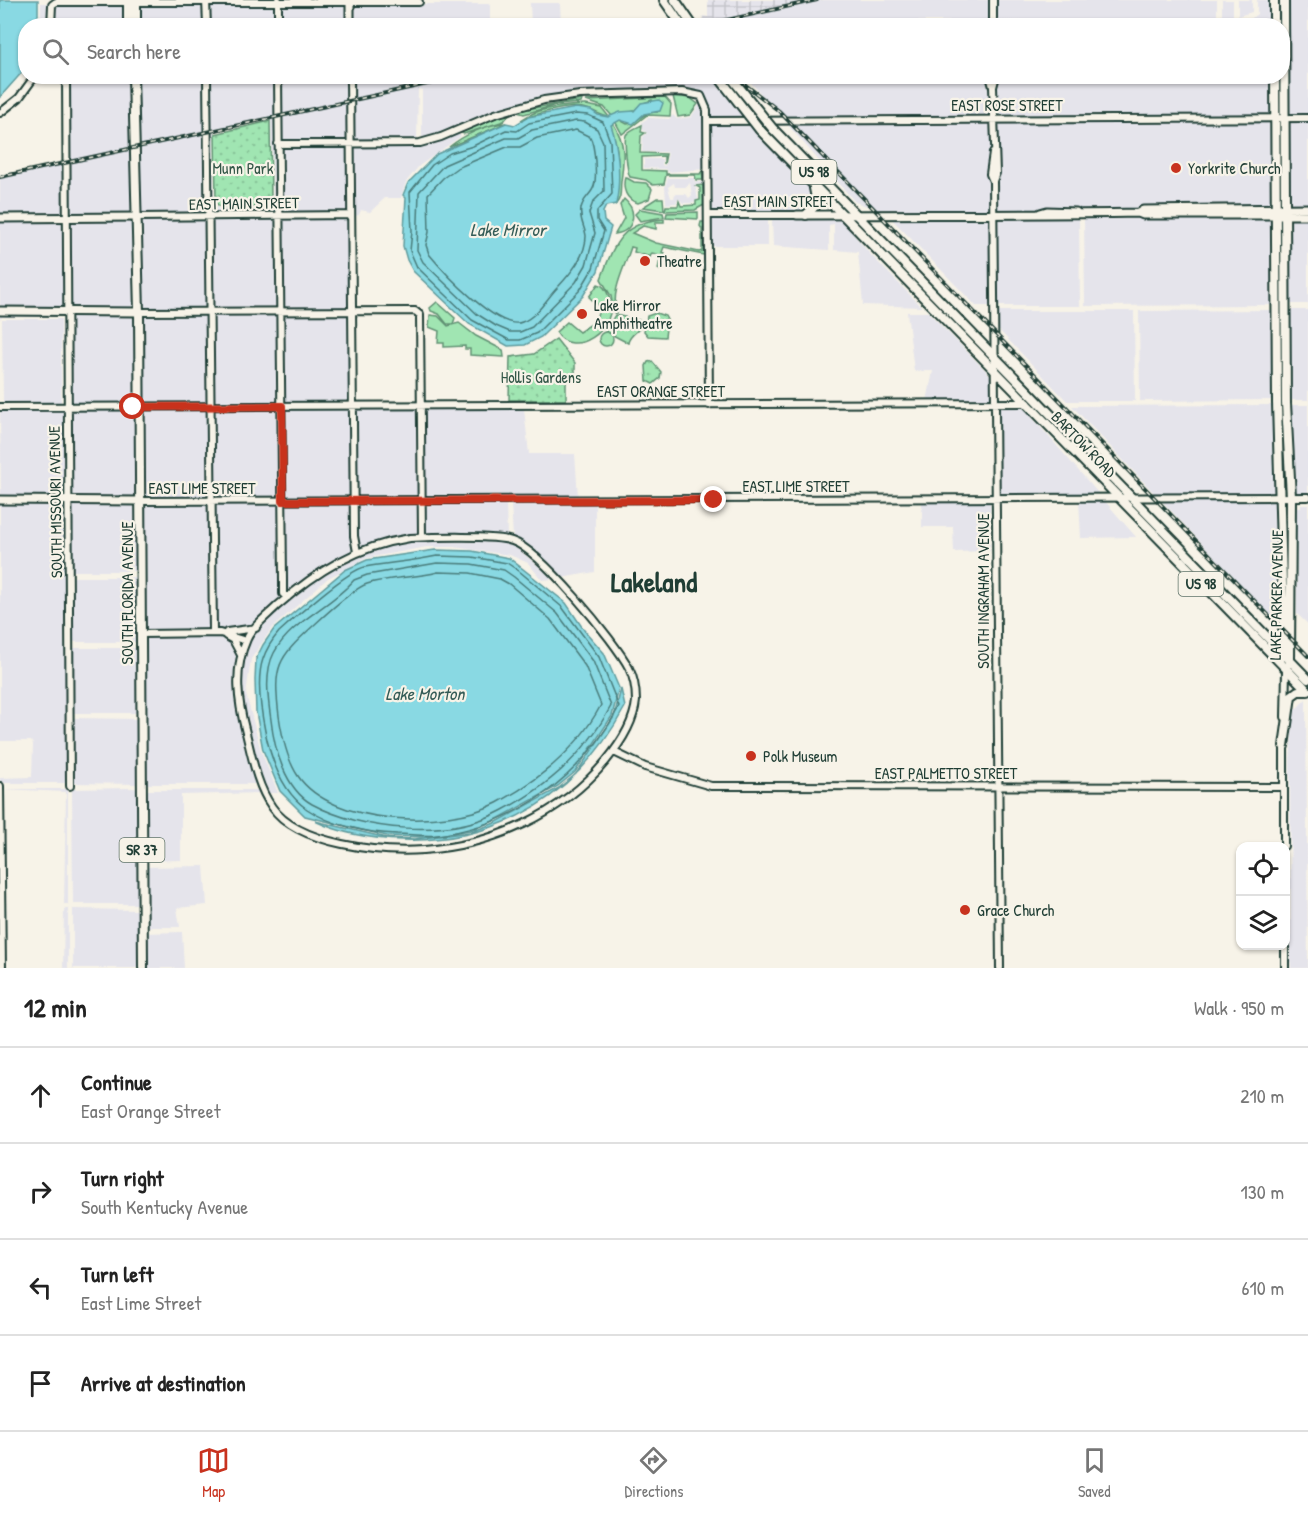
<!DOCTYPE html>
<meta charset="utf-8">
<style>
:root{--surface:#fff;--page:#f2f2f2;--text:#222;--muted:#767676;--line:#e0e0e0;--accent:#c8321e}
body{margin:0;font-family:"Patrick Hand",sans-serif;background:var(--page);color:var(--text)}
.controls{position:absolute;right:18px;bottom:18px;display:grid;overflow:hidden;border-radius:12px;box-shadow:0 2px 4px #0004}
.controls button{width:54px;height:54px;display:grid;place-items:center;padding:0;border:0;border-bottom:2px solid var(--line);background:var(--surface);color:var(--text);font:30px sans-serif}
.stop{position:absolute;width:18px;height:18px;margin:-14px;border:4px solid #c8321e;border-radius:50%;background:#fff}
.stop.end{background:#c8321e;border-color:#fff;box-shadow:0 2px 6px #0008}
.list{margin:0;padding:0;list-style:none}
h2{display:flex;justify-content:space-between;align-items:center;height:78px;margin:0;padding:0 24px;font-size:26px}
h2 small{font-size:20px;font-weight:400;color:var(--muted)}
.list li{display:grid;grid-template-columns:39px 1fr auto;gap:18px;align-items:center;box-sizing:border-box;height:96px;padding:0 24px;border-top:2px solid var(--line)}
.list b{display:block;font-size:22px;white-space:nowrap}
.list p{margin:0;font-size:20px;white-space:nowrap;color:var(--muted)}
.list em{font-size:20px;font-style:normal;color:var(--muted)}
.icon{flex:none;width:33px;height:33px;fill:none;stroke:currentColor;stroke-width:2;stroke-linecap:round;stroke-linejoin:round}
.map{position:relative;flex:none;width:1308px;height:968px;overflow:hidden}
.search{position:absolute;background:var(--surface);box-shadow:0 2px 4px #0004;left:18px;right:18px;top:18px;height:66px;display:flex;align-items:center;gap:15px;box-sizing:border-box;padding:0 21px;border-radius:24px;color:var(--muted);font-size:22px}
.sheet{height:462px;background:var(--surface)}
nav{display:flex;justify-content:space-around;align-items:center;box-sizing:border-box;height:84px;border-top:2px solid var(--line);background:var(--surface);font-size:16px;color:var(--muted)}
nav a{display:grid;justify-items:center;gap:3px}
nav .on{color:var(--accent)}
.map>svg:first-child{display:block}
</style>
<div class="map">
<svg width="1308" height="968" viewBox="0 0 1308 968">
<defs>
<pattern id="industrial-grid" width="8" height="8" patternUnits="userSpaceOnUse" patternTransform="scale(1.5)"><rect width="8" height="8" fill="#e5e4eb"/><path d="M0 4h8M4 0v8" fill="none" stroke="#c4c4ca"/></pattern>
<pattern id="park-dots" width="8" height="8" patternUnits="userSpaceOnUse" patternTransform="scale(1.5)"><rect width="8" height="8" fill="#a0e5b2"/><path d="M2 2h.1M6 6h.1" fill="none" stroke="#89c59a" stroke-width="1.8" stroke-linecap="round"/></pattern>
</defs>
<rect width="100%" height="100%" fill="#f7f3e8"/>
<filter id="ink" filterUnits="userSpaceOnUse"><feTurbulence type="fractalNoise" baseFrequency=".0167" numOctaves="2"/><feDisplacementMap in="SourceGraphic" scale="12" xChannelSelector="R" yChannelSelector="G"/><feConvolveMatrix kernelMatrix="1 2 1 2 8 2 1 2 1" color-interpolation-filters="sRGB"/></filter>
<g filter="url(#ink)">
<path fill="#e5e4eb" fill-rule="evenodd" d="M823 0H991V21H770V25L705 26Z
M996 0H1217V20L996 21Z
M1222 0H1233V21L1222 20Z
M1238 0H1252V12L1238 16Z
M1257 0H1272V20L1248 21 1257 14Z
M1286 0H1308V115H1287Z
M41 3H50L48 25 40 26Z
M530 3H560L561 25H531Z
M204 4V25H138V5Z
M209 4H275L276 25H209Z
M280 4H348V25H280Z
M352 4H490V25H352Z
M57 5H125L126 25H53L54 7Z
M352 77H714L747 118H710L704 94 693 91 583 92 517 104 422 140V90L418 89 417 140 354 141Z
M746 77H988L991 116 781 117Z
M998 77H1272L1273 114 996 116Z
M68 78H130L135 214H69Z
M347 78 349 141H281L280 79Z
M135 79H205L206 213 140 214Z
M210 79H276L277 212 211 213ZM271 119 273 203 267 209H220L214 203V132Z
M694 97 699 99 705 110V169L668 172 666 169 644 168V159H662V165L665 166 668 154 666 152H642L643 137 647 133 643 130 642 122 648 118 669 119 673 115 677 119 691 117 700 104Z
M1273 120V205L1143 207 1133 210 1047 208 1038 211H996V121Z
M1278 120H1282L1283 205H1278Z
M1287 120H1308V205H1287Z
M991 121V151L988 161 991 210H879L855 202 786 123Z
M751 123 812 191 814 203 805 212 711 213 710 124Z
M457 133 461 136 419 166 406 182 401 198H385L370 212 361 210 359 215 354 216V146H422Z
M281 147H349V212H282Z
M63 163 64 214 0 215V178Z
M668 178H694L695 182H705V184L695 185 698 199 694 203H683L679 199 676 203 666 204 665 186ZM674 183 675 187H686L690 183 692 195 689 198 686 194H675L674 198H671L668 187Z
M889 216H991L992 306H976Z
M996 216H1079L1080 306H996Z
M1084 216 1273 218 1274 305 1085 306Z
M839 217 870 254 922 307 863 305 858 252 834 250V224L829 225V250L773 246 772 218Z
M1308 217V304H1288V218Z
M211 218H277L279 308 212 309Z
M282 218H348L349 309 284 308Z
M711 218H768V246H711Z
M1278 218H1283V304L1279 305Z
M206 219 207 309H141L140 220Z
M0 220H64L65 308H0Z
M69 220H135L137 309 69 308Z
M1274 310V400L1140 401 1139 311Z
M1279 310H1283L1284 400H1279Z
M1288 310H1308V400H1289Z
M996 311H1134L1135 401H1067L996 327Z
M907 312H928L992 377 993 401H927L933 371H914Z
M0 314H65V404H63L62 317H2L0 319Z
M70 314 137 315 138 404H70Z
M207 314 208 404H142V315Z
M212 314H279V403L213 404Z
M284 314H349L350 403H284Z
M2 319H61V403H3Z
M1275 405 1279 494 1156 495 1072 406Z
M1279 405H1284L1288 494H1284Z
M1289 405H1308V494H1293Z
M1022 406 1099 494 999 496 998 407Z
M208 409 209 499 142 498V410Z
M213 409H279L281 498 214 499Z
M284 409H350L351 498H285Z
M355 409H419L420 498H356Z
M424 409H524L529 454H575L578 497 425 498Z
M0 410H66L67 498H1Z
M70 410H138V498H72Z
M1279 499 1281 627 1161 500Z
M1079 500H1104L1136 537 1081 538Z
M595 502V572L561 578 513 538 511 503Z
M922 502H990V551L954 552 953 527H922Z
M0 503H67L68 783H0V778L32 777 33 744 31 741H0Z
M72 503 138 504V571H72Z
M281 503 284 598 254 625 215 630 214 504Z
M285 503 351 504 354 550 322 567 288 594Z
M420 503V535L381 541 359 548 356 504Z
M425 503H506L507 537 425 535Z
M142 504H209L210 630 143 632Z
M1301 505H1308V624L1297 614 1296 508H1301Z
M422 540 511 543 554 579 542 580 528 563 510 555 453 547H427L367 558 328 578 272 628 251 659 246 694 261 751 278 793H267L255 760 240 684 243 660 252 634 290 599 324 572 342 562 382 546Z
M72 577H138V642H72Z
M220 636 231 642 238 660 235 695 258 784H144L143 637Z
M72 648H138L139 713H72Z
M1306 699 1308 968H1291L1290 759 1294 711Z
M72 718 139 719V784L72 783Z
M132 788 139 789 140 904H73L72 789Z
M3 789H68V904H64L66 792Z
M144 790H260L262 793 181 795V860L144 861Z
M204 866 207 905 177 908 180 927H145L144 867Z
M64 909H68V968H63Z
M73 909 140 910V968H73Z
M182 932 184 968H145V933Z"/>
<path fill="url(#industrial-grid)" d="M708 0H823L702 25 703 16 708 17Z"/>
<path fill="#a0e5b2" stroke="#609173" stroke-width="1.5" d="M673 96 690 98 698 104 690 115 678 117Z
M665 97 671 104 670 116 647 115 622 134 615 121 620 120 627 124C639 122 643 111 657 112L652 100 641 104 634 111 612 116 604 107 586 101Z
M582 100 581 103 556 105 524 114 514 111Z
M586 105 602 108 609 117C601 116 595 111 587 109 568 104 540 113 521 120 539 107 564 106 586 105Z
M511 112 504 121 464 134 459 132Z
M506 123 449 147C464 135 487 124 506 123Z
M613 123C626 143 624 159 621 182 620 190 622 197 616 204 617 182 622 149 610 127Z
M642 125 641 132 645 133 641 136 640 153 666 154 664 164V156L642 157V170L666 171V174H700L702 171 703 180H696L695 175H666L664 184 653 185 646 180 630 177C627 173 624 140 626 135 629 130 638 127 642 125Z
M625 177 634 182 646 183 652 189 649 199 638 203C626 200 622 189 625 177Z
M703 185 704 205 695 210 665 211 666 206H678L679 201 681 206 696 205V201L700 200V188L696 186Z
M657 198H663L664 210 643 207Z
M624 199C638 211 635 231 615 234L624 218 620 205Z
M640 209 663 213 664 217 640 221 635 214Z
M698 212V219L666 217 667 213Z
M664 219V222H656V229L643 226 632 233 656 243 699 252 702 251V229L700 226 701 222H704V255L664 247 662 252 665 253 660 270 658 269 661 255 652 253 650 257 634 252 635 248 631 247C625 267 610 292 617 313H614L611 296 601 279C614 244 621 222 664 219Z
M598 284C604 285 607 291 609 297 620 330 572 360 556 332L567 322 579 332 593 323 601 308 589 297Z
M437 302 455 318 453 324H447L439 314 431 311 430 308Z
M656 313 665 316 667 320 665 337 648 336 644 331 647 316Z
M430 315 438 316 448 326 459 323 476 336 503 350 504 357 470 355V349H465V346L444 347V343H438L439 331 429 327Z
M615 315 643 321C642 332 630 332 628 343L605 331Z
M599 339a7 7 0 1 1 14 0a7 7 0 1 1-14 0Z"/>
<path fill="url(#park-dots)" stroke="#609173" stroke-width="1.5" d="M270 121 271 202 267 207H220L216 203 215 134Z
M556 339 575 363V372L566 377V400H509L510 357 534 354Z
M652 361 661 372 660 378 653 384 647 381 646 366 648 362Z"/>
<path fill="#89d9e3" stroke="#5f9b9d" stroke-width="1.5" d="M0 0H38V25L26 26 25 69 0 97Z
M659 100 663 103 660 111 644 114 633 124 620 120 611 125C619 148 621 181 616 204L606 206 603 212 604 221 611 227 598 271 583 296 541 337 525 345 508 346 469 324 413 271 407 260 403 246 406 198 403 195 408 183 437 154 506 123 515 125 528 117 576 108 591 110 598 115 608 117 620 112 634 111 641 103Z
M435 550 472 551 509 558 566 603 584 630 604 653 619 688 612 716 575 772 558 786 494 821 471 830 425 837 387 836 305 816 280 791 263 750 256 712 255 680 256 659 263 645 274 629 345 570 367 560Z
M621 689 625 707C579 793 503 843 403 840 372 839 342 834 315 821L387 838 415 839 471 832 495 823 559 788 576 774 614 717Z"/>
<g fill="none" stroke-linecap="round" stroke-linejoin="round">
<path stroke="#497b7a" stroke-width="1.5" d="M576 114 588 115 603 122 610 141 612 194 597 211V220L604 231 593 268 580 290 537 333 520 340H509L472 320 417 267 410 251 412 231 410 192 432 165 450 153 473 146 506 130 517 131 529 123Z
M576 121 585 122 597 129 603 142 604 191 593 202 589 213 595 233 586 265 576 282 532 327 520 332H510L496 326 477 314 423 262 417 250 419 192 444 165 506 138H518L532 130Z
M576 130 590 137C595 145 597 177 594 186 592 194 582 199 581 209 579 220 585 227 586 236 586 256 570 274 558 287 547 298 537 317 522 322 499 332 443 271 429 254L426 245 429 232 428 194 443 178 457 168 507 147H520L537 138Z
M437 556 472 557 507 563 519 571 562 607 599 657 619 707C581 778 518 824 438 835 425 837 410 834 397 834 367 833 332 826 307 809 282 792 271 760 265 731 261 711 256 679 263 659 266 650 273 639 279 632 294 618 348 570 365 567 389 563 413 561 437 556Z
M437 563 471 564 504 570 514 577 557 613 593 661 611 706C586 753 548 787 501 811 449 839 362 831 312 804 285 789 274 748 271 720 268 700 264 672 274 653 291 621 331 607 354 580L367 575Z
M438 572 470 573 500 579 509 584 550 619 585 666 601 705C578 748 540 780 497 803 447 829 332 826 298 776 287 760 282 736 279 716 273 666 277 659 313 626 325 615 352 589 367 584 390 577 415 578 438 572Z"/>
<g stroke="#1f3d34" stroke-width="10">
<path id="tertiary" d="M206 0 207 26
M278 0V26
M51 26 52 5 56 2H419
M993 26V0
M66 76 70 786
M207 76 213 633
M267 76H281
M278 76 283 580V594L288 597
M350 76 354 536 357 552
M990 76 993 87
M996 76 993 87 996 173 993 181 1000 968
M0 113 19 98 35 76
M707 121 1308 118
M278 144 420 143 441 137 495 114 544 100 580 95 682 92 701 96 707 110 709 405
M993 153 990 174 993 181
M708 215H797
M137 217 351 215
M139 312 415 311 420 315 422 537
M0 407 1028 403
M140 501 1308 497
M410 538C431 537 494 535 512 541 540 550 615 641 629 668 634 678 636 690 636 701 634 723 620 744 606 761 561 815 493 845 424 850 381 853 298 845 272 807 257 786 252 757 246 733 238 702 233 670 247 639 252 627 267 616 277 606 317 571 357 546 410 538Z
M227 632 256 628
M141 634 220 633 246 641
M226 636 233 640 241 655
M1285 717 1286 670
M1284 742V846
M614 752 645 767 711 786 1284 787
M0 786 2 968
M1285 946V968"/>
</g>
<g stroke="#1f3d34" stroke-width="11">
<path id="secondary" d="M350 26V0
M1040 213 1047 211 1076 212
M1138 213 1143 215H1308
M797 215C911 214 1025 215 1138 213L1143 210 1308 208
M0 218 137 217
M0 311 139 312
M0 500 140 501"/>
</g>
<g stroke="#1f3d34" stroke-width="12">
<path id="primary" d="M128 0V26
M136 0V26
M664 0 682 26
M675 0 693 26
M1274 0V26
M1284 0 1286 403 1291 497 1290 663
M133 76 139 312 143 968
M1275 76 1277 403 1284 656
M773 129 1308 679
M760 130 1308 691
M806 215 817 204 814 188
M1284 746 1291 696 1298 691H1308"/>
</g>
<use href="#tertiary" stroke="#f7f3e8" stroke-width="6"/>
<use href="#secondary" stroke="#f7f3e8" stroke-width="7"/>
<use href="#primary" stroke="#f7f3e8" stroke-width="8"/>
<g stroke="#1f3d34" stroke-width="4">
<path id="rail" d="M700 26 817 0
M734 76 779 111 1308 656
M0 177 464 76"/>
</g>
<use href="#rail" stroke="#f7f3e8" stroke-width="1.5" stroke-dasharray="4.5" stroke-linecap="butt"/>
<g stroke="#1f3d34" stroke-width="12" stroke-linecap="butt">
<path id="primary-bridge" d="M718 76 760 130
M730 76 773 129"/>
</g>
<use href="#primary-bridge" stroke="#f7f3e8" stroke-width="8"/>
</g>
</g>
<g fill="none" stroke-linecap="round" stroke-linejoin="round" filter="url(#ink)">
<path stroke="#c8321e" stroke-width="8" d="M133 407 282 406 283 501 714 500"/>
</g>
<g fill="#c8321e" stroke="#f7f3e8" stroke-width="2">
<circle cx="1176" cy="168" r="6"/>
<circle cx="645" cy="261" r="6"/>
<circle cx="582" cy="314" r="6"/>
<circle cx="751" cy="756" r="6"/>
<circle cx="965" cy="910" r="6"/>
</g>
<g text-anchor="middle" stroke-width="4.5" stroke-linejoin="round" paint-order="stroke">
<g fill="#f7f3e8" stroke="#60746a" stroke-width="1.5">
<rect x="791.5" y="160" width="45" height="24" rx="4.5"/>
<rect x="1178.5" y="572" width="45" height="24" rx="4.5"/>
<rect x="119.5" y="838" width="45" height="24" rx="4.5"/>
</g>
<g font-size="15" font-weight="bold" fill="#1f3d34">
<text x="814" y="177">US 98</text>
<text x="1201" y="589">US 98</text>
<text x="142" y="855">SR 37</text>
</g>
<g font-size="16" fill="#1f3d34" stroke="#f7f3e8">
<text x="1007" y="111">EAST ROSE STREET</text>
<text x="779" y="207">EAST MAIN STREET</text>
<text transform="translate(244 203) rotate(-1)" y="6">EAST MAIN STREET</text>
<text x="661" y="397">EAST ORANGE STREET</text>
<text transform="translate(1084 444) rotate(46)" y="6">BARTOW ROAD</text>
<text x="796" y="492">EAST LIME STREET</text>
<text x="202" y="494">EAST LIME STREET</text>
<text transform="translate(55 502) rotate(-91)" y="6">SOUTH MISSOURI AVENUE</text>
<text transform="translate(983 591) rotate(-90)" y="6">SOUTH INGRAHAM AVENUE</text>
<text transform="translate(127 593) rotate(-90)" y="6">SOUTH FLORIDA AVENUE</text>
<text transform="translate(1276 595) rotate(-89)" y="6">LAKE PARKER AVENUE</text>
<text x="946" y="779">EAST PALMETTO STREET</text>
</g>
<g font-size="16" fill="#325647" stroke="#f7f3e8">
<text x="243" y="174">Munn Park</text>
<text x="541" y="383">Hollis Gardens</text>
</g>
<g font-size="16" fill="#1f3d34" stroke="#f7f3e8" text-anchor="start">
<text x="1188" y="174">Yorkrite Church</text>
<text x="657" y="267">Theatre</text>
<text x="594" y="311">Lake Mirror<tspan x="594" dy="18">Amphitheatre</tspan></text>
<text x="763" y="762">Polk Museum</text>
<text x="977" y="916">Grace Church</text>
</g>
<g font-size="18" font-style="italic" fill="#345c57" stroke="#f7f3e8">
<text x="508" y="236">Lake Mirror</text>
<text x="425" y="700">Lake Morton</text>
</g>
<g font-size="28" font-weight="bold" fill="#1f3d34" stroke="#f7f3e8">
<text x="654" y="592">Lakeland</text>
</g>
</g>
</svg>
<div class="controls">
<button><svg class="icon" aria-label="locate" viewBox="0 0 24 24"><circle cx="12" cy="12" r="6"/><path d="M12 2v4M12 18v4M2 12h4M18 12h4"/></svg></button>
<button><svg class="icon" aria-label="layers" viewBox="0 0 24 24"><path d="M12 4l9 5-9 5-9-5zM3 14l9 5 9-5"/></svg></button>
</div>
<div class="stop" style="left:133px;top:407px"></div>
<div class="stop end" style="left:714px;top:500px"></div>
<div class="search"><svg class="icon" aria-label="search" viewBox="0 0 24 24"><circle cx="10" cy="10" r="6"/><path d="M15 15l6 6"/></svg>Search here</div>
</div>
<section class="sheet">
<h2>12 min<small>Walk · 950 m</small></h2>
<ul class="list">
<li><svg class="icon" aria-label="ahead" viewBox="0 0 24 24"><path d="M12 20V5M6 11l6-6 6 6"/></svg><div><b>Continue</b><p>East Orange Street</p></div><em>210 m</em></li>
<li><svg class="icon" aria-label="right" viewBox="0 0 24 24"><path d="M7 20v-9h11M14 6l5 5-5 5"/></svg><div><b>Turn right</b><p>South Kentucky Avenue</p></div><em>130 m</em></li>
<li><svg class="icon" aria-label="left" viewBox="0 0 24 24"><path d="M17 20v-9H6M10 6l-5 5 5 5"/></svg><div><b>Turn left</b><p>East Lime Street</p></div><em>610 m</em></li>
<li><svg class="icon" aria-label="arrive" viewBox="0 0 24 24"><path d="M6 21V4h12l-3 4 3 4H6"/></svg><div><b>Arrive at destination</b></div></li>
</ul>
</section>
<nav>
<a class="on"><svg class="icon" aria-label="map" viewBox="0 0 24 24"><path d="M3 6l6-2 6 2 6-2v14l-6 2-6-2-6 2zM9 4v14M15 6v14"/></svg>Map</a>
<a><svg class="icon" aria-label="directions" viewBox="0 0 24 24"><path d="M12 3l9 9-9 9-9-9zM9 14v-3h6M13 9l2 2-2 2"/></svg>Directions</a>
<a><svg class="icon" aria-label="saved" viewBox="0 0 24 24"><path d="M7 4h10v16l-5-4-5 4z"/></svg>Saved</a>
</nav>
